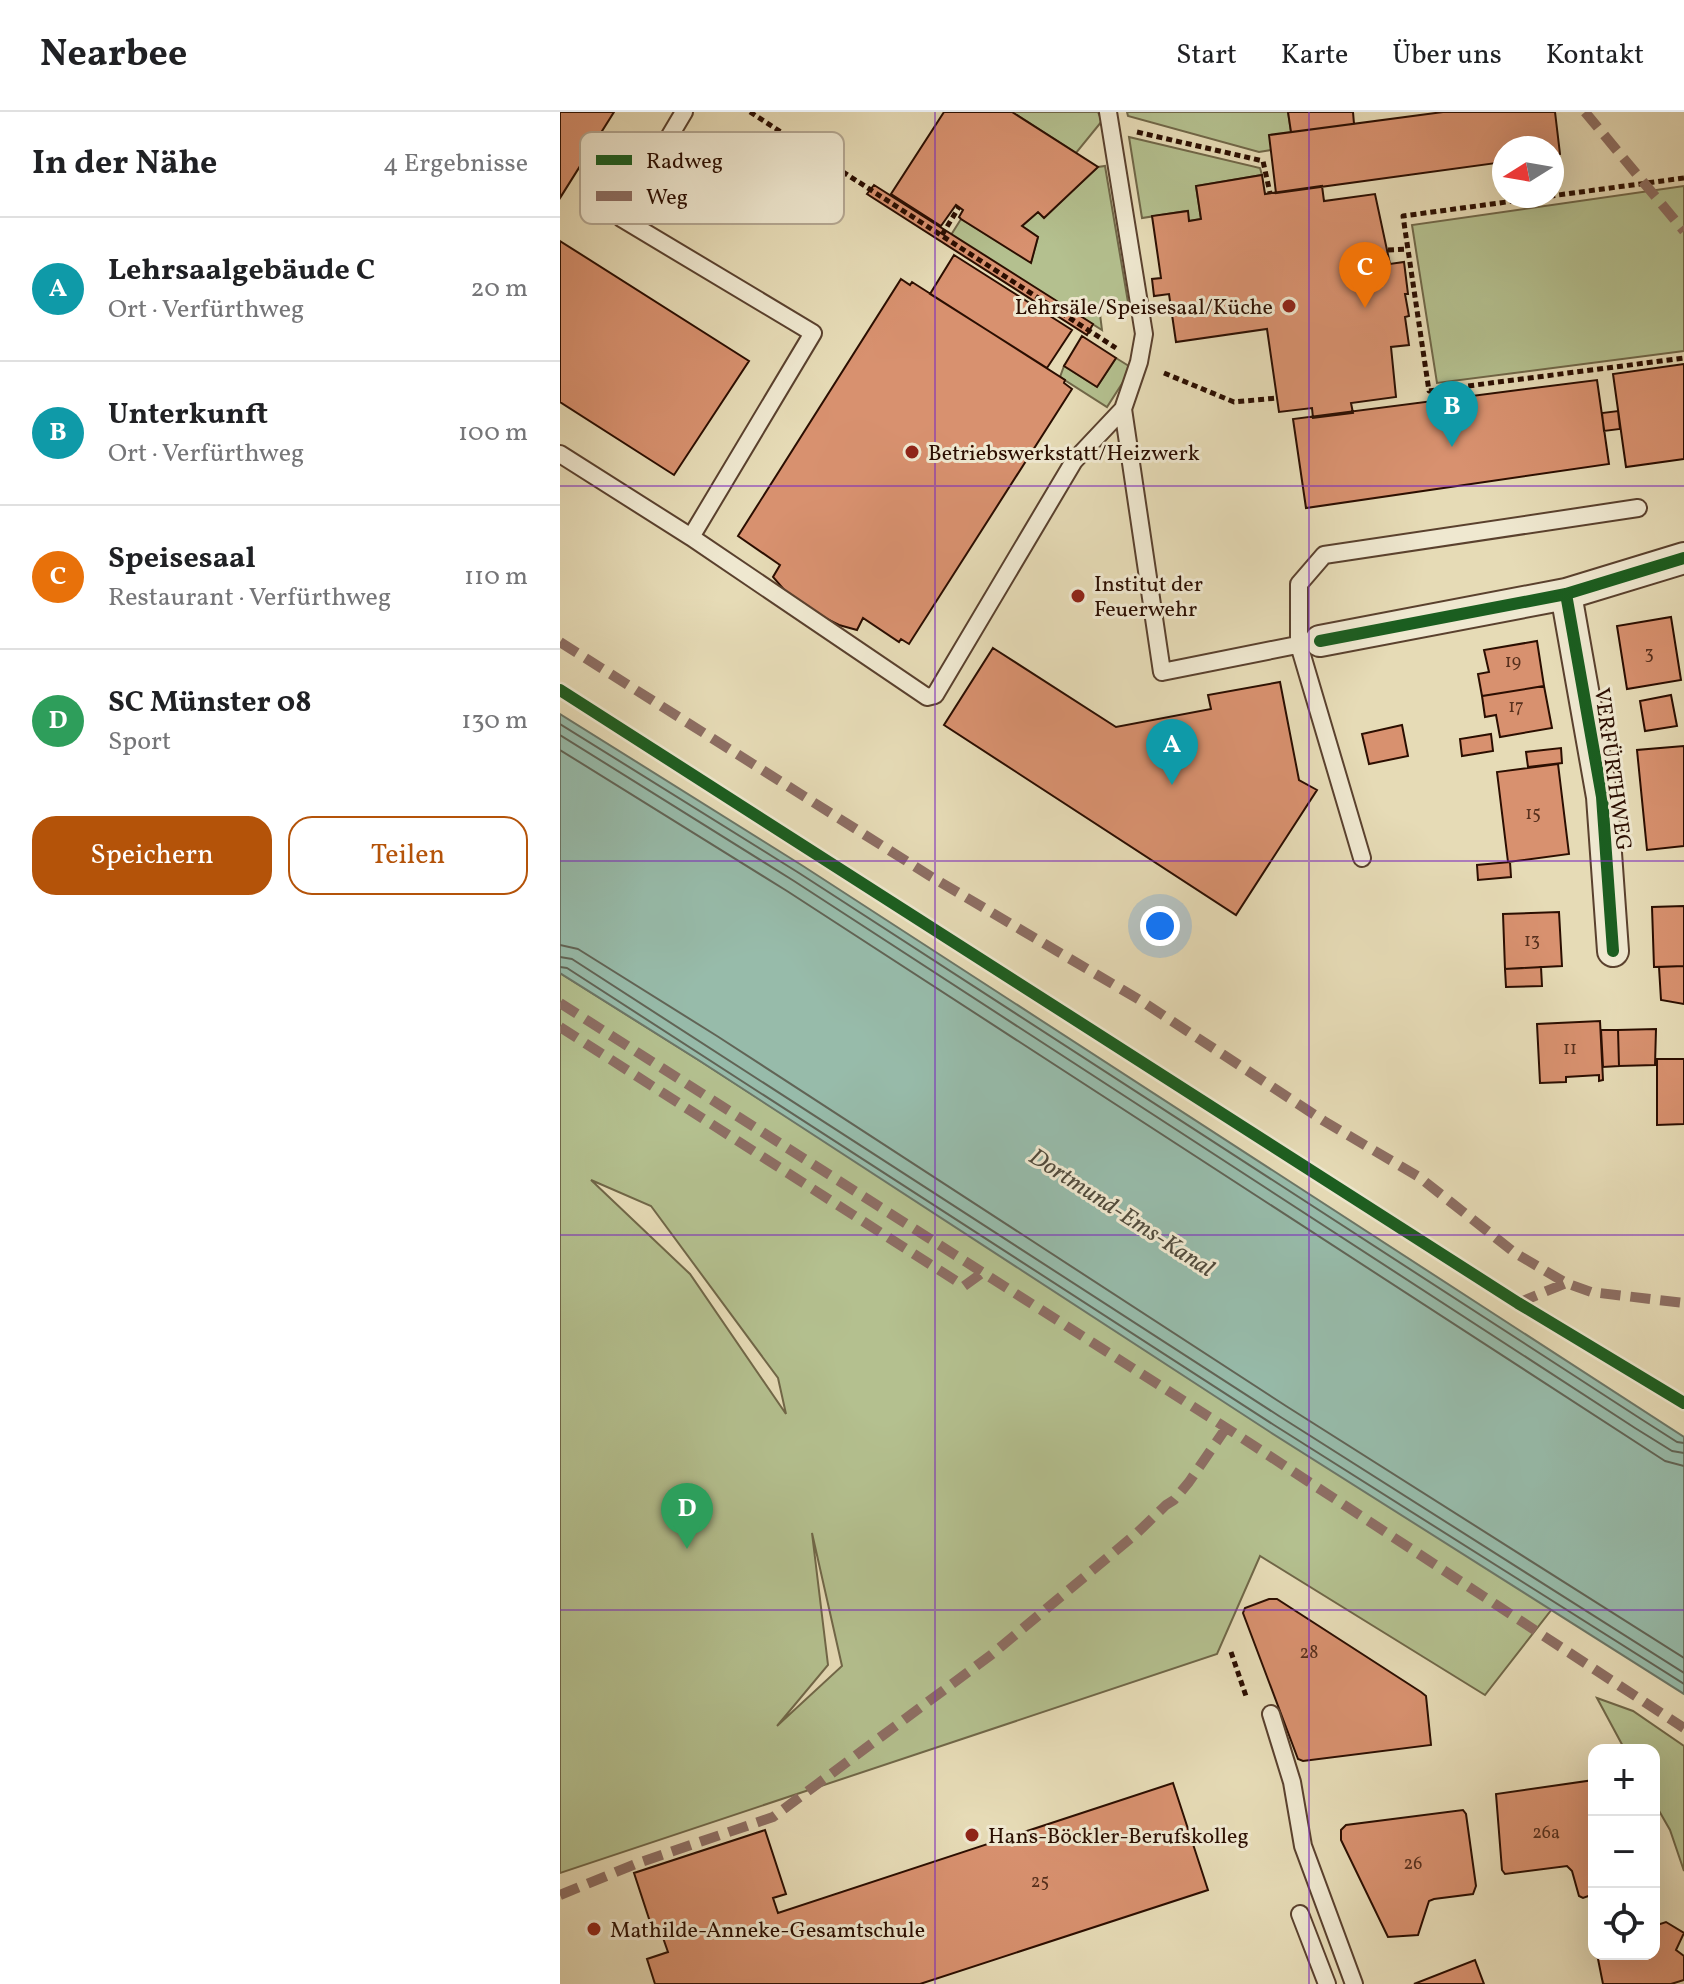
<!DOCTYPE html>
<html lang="de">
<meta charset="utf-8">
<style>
:root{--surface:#fff;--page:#f2f2f2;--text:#202124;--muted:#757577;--line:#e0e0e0;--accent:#b45309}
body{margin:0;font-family:Vollkorn,serif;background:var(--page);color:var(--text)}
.controls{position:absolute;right:24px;bottom:24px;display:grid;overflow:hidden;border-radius:16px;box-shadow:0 8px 32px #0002}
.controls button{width:72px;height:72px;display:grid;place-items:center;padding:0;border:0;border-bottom:2px solid var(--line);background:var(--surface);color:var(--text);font:40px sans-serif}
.compass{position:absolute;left:932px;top:24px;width:72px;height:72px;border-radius:50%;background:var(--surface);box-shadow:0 8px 32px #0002;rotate:259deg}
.you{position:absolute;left:600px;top:814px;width:28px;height:28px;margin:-20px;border:6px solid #fff;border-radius:50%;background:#1a73e8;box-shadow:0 0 0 12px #1a73e833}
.badge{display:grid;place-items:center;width:52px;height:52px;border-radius:50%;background:var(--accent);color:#fff;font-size:26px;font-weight:700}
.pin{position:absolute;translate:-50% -66px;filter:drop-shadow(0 2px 4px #0008)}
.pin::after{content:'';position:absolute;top:42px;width:28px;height:24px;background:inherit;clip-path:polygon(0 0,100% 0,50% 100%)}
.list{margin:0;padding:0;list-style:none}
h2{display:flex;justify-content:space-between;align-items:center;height:104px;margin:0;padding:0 32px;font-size:34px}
h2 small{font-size:26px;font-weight:400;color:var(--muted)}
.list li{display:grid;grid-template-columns:52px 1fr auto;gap:24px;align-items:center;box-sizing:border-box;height:144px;padding:0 32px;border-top:2px solid var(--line)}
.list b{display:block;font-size:30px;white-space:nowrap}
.list p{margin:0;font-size:26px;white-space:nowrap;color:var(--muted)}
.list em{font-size:26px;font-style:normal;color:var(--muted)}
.actions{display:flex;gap:16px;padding:24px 32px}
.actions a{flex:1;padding:18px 0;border:2px solid var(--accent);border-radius:24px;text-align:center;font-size:28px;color:var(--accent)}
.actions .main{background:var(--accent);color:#fff}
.icon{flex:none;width:44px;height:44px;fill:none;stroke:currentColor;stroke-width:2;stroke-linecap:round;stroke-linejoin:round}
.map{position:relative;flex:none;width:1124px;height:1872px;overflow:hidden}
header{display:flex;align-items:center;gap:48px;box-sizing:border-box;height:112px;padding:0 40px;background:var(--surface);border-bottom:2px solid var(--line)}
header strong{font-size:38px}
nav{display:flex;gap:44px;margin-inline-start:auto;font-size:28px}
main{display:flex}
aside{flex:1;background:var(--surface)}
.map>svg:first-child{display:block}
</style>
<header>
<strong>Nearbee</strong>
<nav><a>Start</a><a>Karte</a><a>Über uns</a><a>Kontakt</a></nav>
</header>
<main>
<aside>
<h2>In der Nähe<small>4 Ergebnisse</small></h2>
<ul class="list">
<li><span class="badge" style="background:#0f9aa8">A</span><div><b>Lehrsaalgebäude C</b><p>Ort · Verfürthweg</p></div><em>20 m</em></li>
<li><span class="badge" style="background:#0f9aa8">B</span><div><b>Unterkunft</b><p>Ort · Verfürthweg</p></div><em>100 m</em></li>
<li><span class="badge" style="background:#e8710a">C</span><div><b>Speisesaal</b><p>Restaurant · Verfürthweg</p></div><em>110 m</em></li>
<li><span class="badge" style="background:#2e9e5b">D</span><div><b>SC Münster 08</b><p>Sport</p></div><em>130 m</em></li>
</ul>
<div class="actions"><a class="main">Speichern</a><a>Teilen</a></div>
</aside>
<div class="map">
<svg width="1124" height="1872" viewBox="0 0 1124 1872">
<rect width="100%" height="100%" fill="#e6dbb6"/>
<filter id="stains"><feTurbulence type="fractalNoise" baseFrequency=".0025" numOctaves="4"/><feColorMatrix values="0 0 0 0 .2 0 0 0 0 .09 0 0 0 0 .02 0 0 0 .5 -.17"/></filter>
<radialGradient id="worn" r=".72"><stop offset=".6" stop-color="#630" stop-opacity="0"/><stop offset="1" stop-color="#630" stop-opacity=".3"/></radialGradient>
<path fill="#b4c08f" stroke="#706748" stroke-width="2" fill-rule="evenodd" d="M452 0H538L542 9 516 41Z
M567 0H728L731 20 711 38 699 40 568 4Z
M569 25 700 56 702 63 636 74 641 107 629 109 627 99 582 106Z
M545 54 568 190 539 194 542 218 391 123 401 107 471 150 478 125 462 114 478 100 484 105 538 55Z
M1124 74V239L877 271 852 113Z
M556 246 572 256 547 295 500 265 504 254 537 275Z
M0 861 140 949 992 1497 925 1583 700 1444 657 1542 0 1761ZM31 1068 91 1094 218 1266 226 1302 130 1162ZM252 1421 282 1554 217 1614 268 1553Z
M1037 1586 1073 1599 1124 1634V1759L1110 1718 1094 1690V1638H1065Z"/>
<path fill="#97bbaa" stroke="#6c7666" stroke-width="2" d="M0 602 243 754 1124 1325V1582L710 1320 140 949 0 861Z"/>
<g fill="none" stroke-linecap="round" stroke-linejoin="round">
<path stroke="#616456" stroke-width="2" d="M0 612 239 761 1081 1307 1117 1330 1124 1331
M0 623 234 769 1075 1316 1112 1339 1124 1341
M0 638 227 779 1105 1349 1124 1354
M0 833 18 837 157 924 726 1294 1124 1546
M0 845 12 847 719 1304 1124 1561
M0 855 7 856 714 1313 1124 1572"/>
</g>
<path fill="#d8916f" stroke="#2b0e01" stroke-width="2" d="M0 0H54L0 86Z
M384 0H452L538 55 484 106 478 100 462 114 478 125 471 151 401 107 399 105 403 98 396 93 381 114 331 82Z
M728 0H793L794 12 731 20Z
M883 0H995L1000 42 992 44V36H944V50L716 81 709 23Z
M702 63 705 82 762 74 764 89 815 82 830 152 844 150 848 182H845L849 204 845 205 849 233 831 235 836 285 791 291 793 301 753 306 752 296 719 300 707 217 616 230 609 182 594 184 592 167 601 166 592 104 628 99 629 109 641 107 636 74Z
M314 73 533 212 527 223 307 82Z
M0 129 189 249 114 363 0 290Z
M394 143 512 218 487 256 370 182Z
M341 167 350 173 352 170 505 268 504 271 512 277 349 532 341 527 339 530 303 506 297 518 279 513 249 498 226 480 213 465 220 453 178 424Z
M522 224 556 246 537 275 504 254Z
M1124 252V347L1066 355 1053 262Z
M1037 268 1049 352 746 396 733 307Z
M1058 299 1060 317 1044 319 1042 301Z
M1111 505 1121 568 1067 577 1057 514Z
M977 529 984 574 922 584 918 562 929 560 924 538Z
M433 536 556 615 651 597 648 583 720 570 739 668 757 678 676 803 384 613Z
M984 574 992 616 940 625 936 603 925 605 922 584Z
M1111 583 1117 614 1085 619 1080 589Z
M842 613 848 644 809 652 802 622Z
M931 622 933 639 902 644 900 627Z
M1124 634V734L1087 738 1077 638Z
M1001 636 1002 651 968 655 966 640Z
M998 652 1009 742 948 750 937 660Z
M950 750 951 765 918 768 917 753Z
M1124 794V854L1094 855 1092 795Z
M999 800 1002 854 945 857 943 802Z
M1124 854V892L1101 888 1099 855Z
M981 855 982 874 946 875 945 857Z
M1040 909 1043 968 1039 969V963L1006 965V970L980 971 977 912Z
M1096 917 1095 953 1059 954 1058 918Z
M1041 918H1058L1059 954 1043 955Z
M1097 947H1124V1012L1097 1013Z
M709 1487H717L861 1580 866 1584 871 1633 743 1649 738 1647 683 1501 685 1496Z
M1034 1668V1782L1023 1786 1019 1784 1012 1759 1007 1754 945 1762 942 1758 936 1682Z
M613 1671 648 1778 360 1872H95L87 1847 108 1840 102 1823 95 1825 74 1761 205 1718 226 1782 213 1786 218 1801Z
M903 1698 906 1702 916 1774 913 1782 874 1787 869 1789 858 1823 828 1825 781 1728V1718L786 1713Z
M1106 1810 1124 1821 1116 1838 1124 1844V1868L1111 1872H1043L1037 1842H1094V1814Z
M915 1848 924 1872H854Z"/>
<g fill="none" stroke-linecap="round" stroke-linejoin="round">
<g stroke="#5a412e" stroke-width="20">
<path id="service" d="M124 0 61 106 253 221 131 425
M563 297 602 560 747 531
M0 342 131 425 367 585 375 583 514 349 563 297 579 250 584 222 548 0
M802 746 739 533V472L764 443 1078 396
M711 1602 732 1670 743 1734 794 1872
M740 1802 767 1872"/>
</g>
<g stroke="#5a412e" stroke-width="34">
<path id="minor" d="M1006 482 1042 685 1053 839
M760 529 1006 482 1124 446"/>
</g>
<path stroke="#2b0e01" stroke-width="5" stroke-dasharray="6 4" stroke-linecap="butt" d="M190 0 556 236
M577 20 703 49 710 81
M1124 66 843 104 869 279 1124 246
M382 123 399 95
M828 138 848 137
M604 261 674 290 717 286
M671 1540 687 1587"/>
<use href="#service" stroke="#efe8d0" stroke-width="16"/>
<use href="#minor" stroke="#efe8d0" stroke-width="30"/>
<path stroke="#8d6e63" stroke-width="10" stroke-dasharray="20 10" stroke-linecap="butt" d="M1025 0 1124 119
M0 530 370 764 583 890 764 1009 859 1065 955 1141 1006 1171 1031 1180 1124 1191
M0 891 679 1324 1124 1616
M0 915 404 1174 422 1161
M958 1191 1006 1171
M0 1783 78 1751 213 1705 431 1543 577 1421 606 1393 614 1388 629 1370 666 1316"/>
<g stroke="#efe8d0" stroke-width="17">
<path id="cycleway" d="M1006 482 1042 685 1053 839
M760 529 1006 482 1124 446
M0 578 958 1191 1124 1291"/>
</g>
<use href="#cycleway" stroke="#1b5e20" stroke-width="12"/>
</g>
<path fill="none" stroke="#7b2cbf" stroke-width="2" stroke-opacity="0.55" d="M375 0V1872M749 0V1872M0 374H1124M0 749H1124M0 1123H1124M0 1498H1124"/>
<g fill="#8f2418" stroke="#efe8d0" stroke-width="3">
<circle cx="729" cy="194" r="8"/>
<circle cx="352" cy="340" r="8"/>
<circle cx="518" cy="484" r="8"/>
<circle cx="412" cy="1723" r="8"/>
<circle cx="34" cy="1817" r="8"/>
</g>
<g text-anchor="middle" stroke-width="6" stroke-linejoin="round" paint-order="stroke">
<g font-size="18" fill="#562f1c">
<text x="1089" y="547">3</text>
<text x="953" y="555">19</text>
<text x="956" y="600">17</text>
<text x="973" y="707">15</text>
<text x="972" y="834">13</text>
<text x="1010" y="942">11</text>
<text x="749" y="1546">28</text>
<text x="986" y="1726">26a</text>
<text x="853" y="1757">26</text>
<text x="480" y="1775">25</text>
</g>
<g font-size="22" fill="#2b0e01" stroke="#efe8d0" text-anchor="start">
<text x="713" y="202" text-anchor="end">Lehrsäle/Speisesaal/Küche</text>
<text x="368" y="348">Betriebswerkstatt/Heizwerk</text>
<text x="534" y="479">Institut der<tspan x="534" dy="25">Feuerwehr</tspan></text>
<text x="428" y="1731">Hans-Böckler-Berufskolleg</text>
<text x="50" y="1825">Mathilde-Anneke-Gesamtschule</text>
</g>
<g font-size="22" fill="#2b0e01" stroke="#efe8d0">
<text transform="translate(1054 657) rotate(82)" y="8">VERFÜRTHWEG</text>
</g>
<g font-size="24" font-style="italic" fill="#514b3c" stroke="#efe8d0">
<text transform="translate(562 1100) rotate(33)" y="8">Dortmund-Ems-Kanal</text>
</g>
</g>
<rect x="20" y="20" width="264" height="92" rx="12" fill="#efe8d0" stroke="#b4a792" stroke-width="2"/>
<rect x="36" y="43" width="36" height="10" fill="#1b5e20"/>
<rect x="36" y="79" width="36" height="10" fill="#8d6e63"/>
<g font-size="22" fill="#2b0e01">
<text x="86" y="56">Radweg</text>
<text x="86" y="92">Weg</text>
</g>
<rect width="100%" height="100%" filter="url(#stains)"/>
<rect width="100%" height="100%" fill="url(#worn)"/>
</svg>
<div class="controls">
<button>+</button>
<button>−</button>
<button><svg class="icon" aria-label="locate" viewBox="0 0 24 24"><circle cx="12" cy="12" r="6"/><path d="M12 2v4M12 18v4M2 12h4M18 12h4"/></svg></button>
</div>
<svg class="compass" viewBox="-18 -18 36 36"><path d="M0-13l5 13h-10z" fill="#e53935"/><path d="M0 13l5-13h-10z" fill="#757577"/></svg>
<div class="you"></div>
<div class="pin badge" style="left:612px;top:673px;background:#0f9aa8">A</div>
<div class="pin badge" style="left:892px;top:335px;background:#0f9aa8">B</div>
<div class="pin badge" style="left:805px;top:196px;background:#e8710a">C</div>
<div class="pin badge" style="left:127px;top:1437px;background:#2e9e5b">D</div>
</div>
</main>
